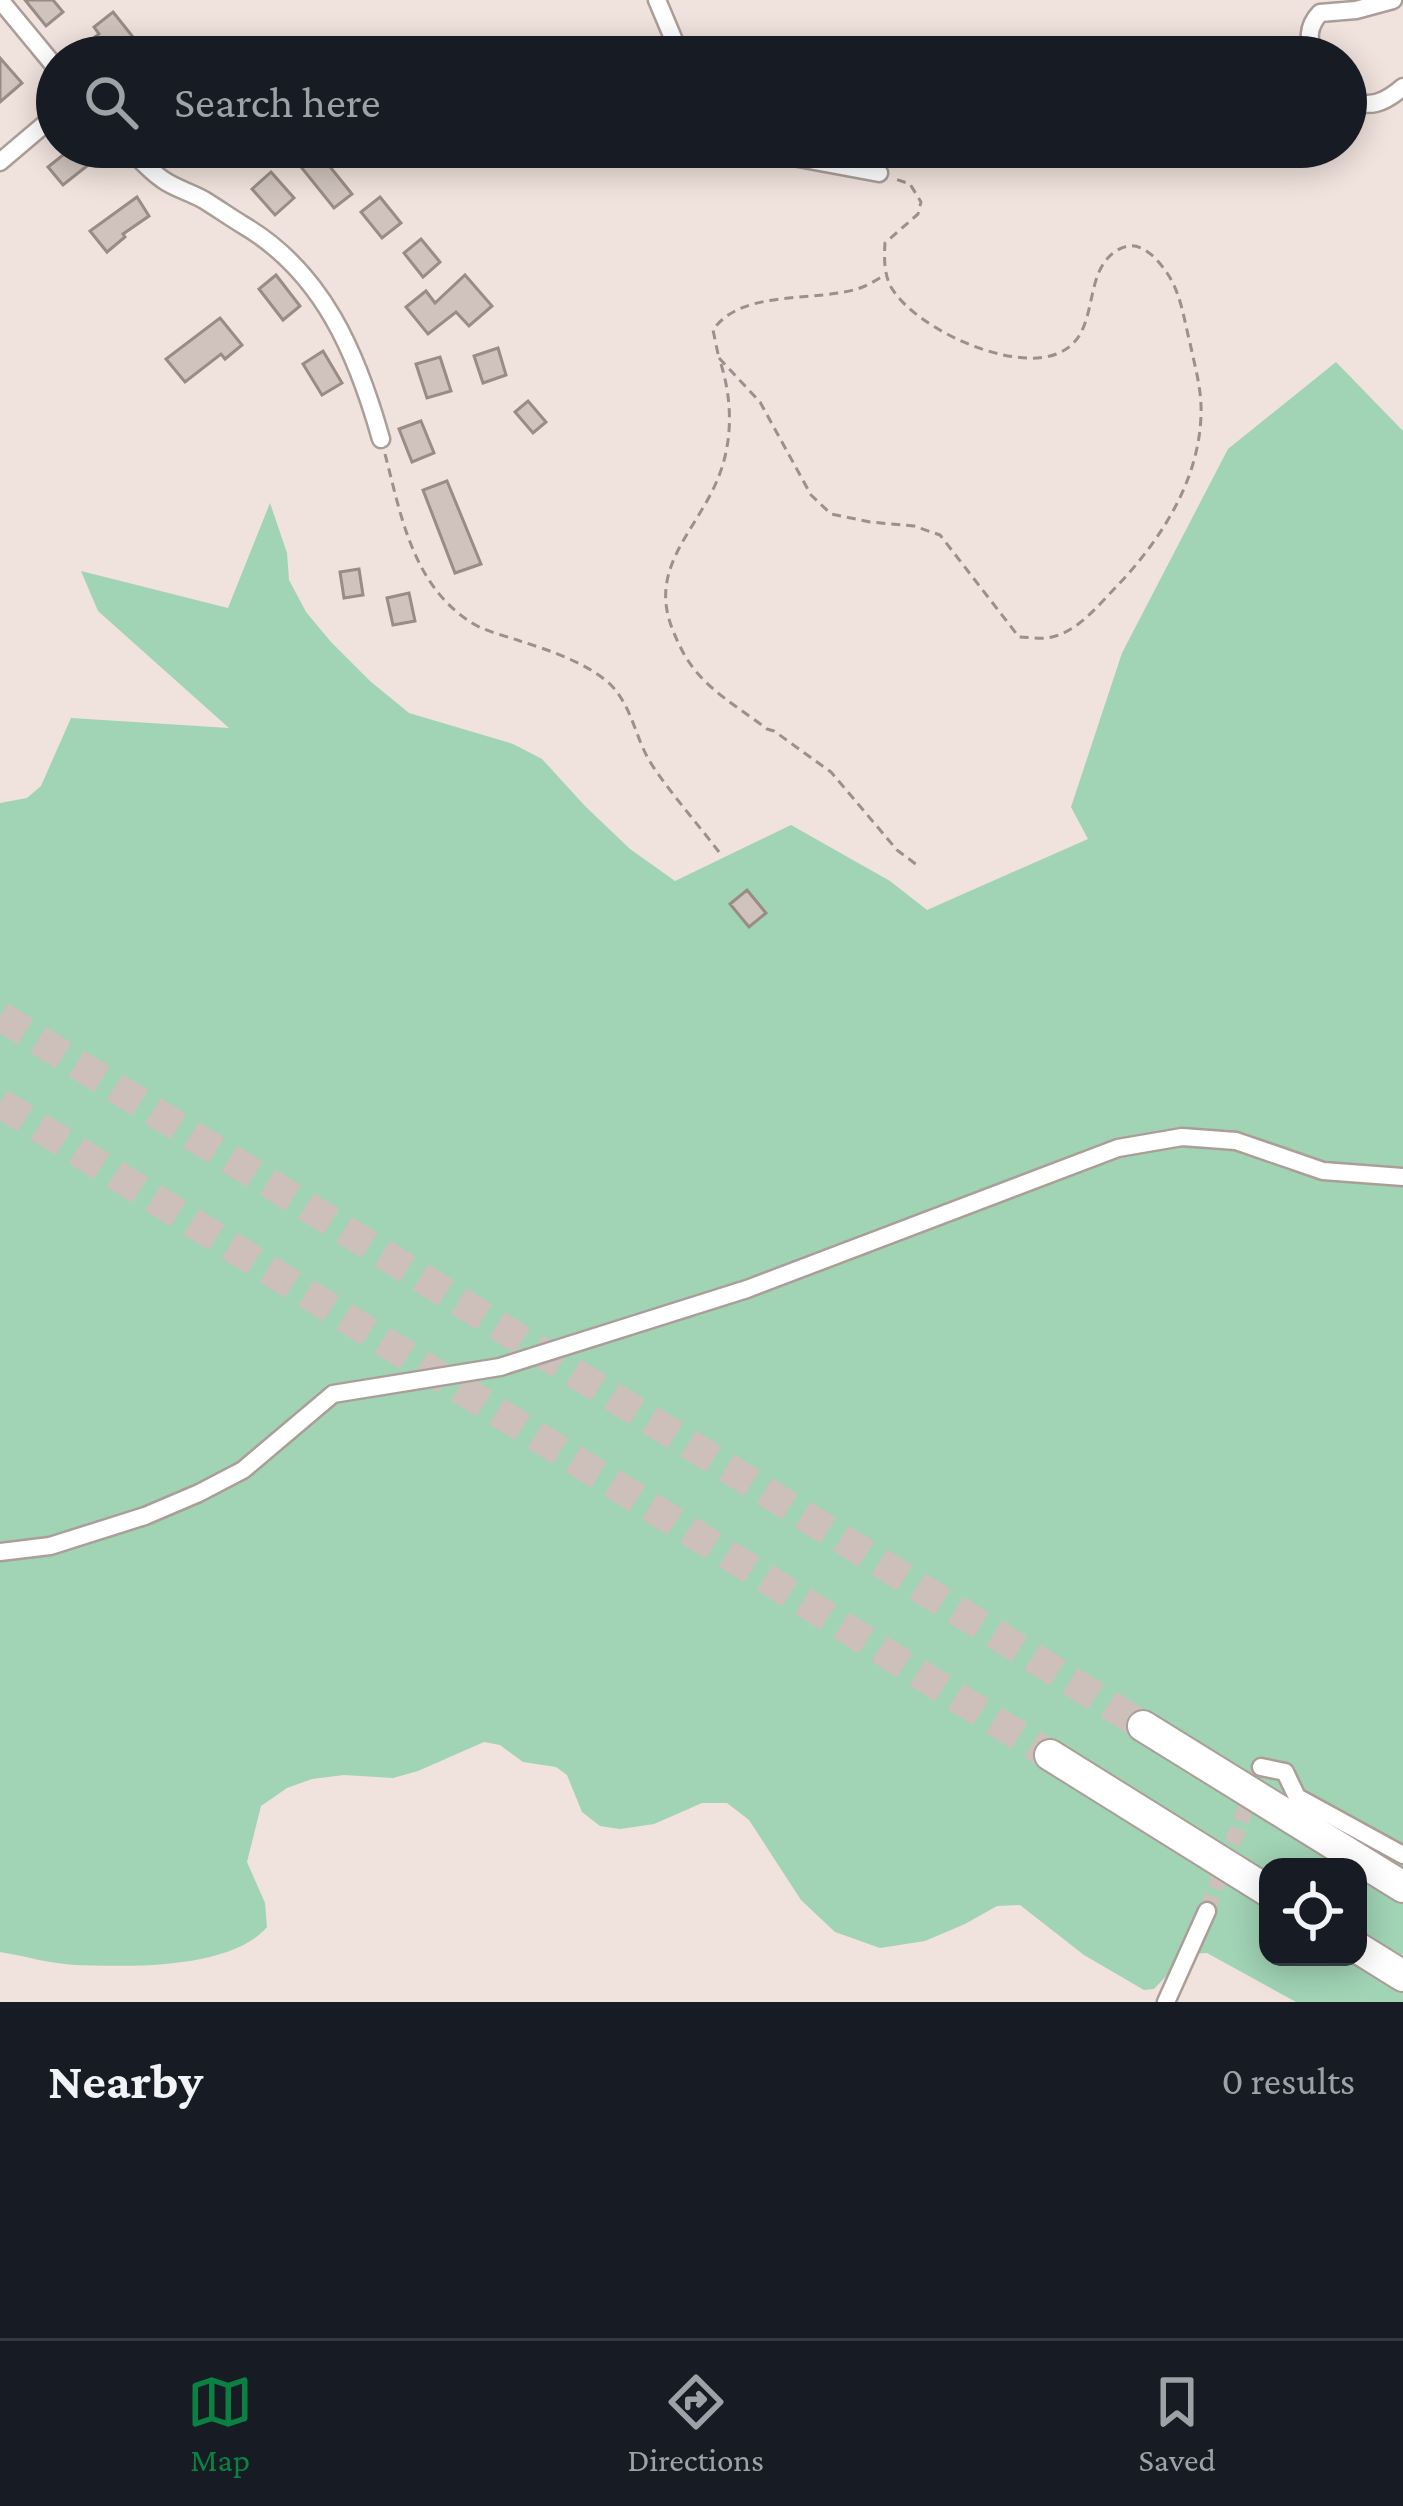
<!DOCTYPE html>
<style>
:root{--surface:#171b24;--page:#20242c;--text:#f1f3f6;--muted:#9ea1a6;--line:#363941;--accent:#0b8043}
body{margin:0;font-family:"Crimson Pro",serif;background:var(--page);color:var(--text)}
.controls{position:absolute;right:36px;bottom:36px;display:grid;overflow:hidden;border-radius:24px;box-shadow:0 6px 30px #0003}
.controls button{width:108px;height:108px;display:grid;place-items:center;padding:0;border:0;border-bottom:3px solid var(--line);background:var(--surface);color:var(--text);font:60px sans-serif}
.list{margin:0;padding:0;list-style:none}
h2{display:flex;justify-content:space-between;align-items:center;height:156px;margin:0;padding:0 48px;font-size:51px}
h2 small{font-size:39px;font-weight:400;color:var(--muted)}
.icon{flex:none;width:66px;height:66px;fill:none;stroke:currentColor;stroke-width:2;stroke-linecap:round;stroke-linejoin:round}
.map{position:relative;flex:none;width:1403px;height:2002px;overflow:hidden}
.search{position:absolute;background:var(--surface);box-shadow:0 6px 30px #0003;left:36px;right:36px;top:36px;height:132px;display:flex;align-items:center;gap:30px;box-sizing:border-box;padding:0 42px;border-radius:66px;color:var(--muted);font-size:45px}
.sheet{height:336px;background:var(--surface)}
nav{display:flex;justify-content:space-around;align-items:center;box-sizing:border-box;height:168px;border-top:3px solid var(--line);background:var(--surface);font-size:33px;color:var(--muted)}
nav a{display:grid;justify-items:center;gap:6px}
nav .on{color:var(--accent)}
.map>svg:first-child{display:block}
</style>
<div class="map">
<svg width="1403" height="2002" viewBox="0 0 1403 2002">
<rect width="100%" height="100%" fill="#f0e2dc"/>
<path fill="#a1d3b5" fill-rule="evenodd" d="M1336 362 1403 431V2002H1296L1207 1953 1187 1954 1154 1989 1144 1990 1084 1955 1020 1905 997 1906 965 1924 925 1941 880 1948 835 1932 801 1900 749 1820 727 1803H702L654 1824 620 1829 600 1826 582 1812 567 1775 556 1767 523 1762 500 1745 484 1742 418 1771 393 1778 344 1775 312 1779 287 1788 261 1806 247 1862 265 1903 267 1927C231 1969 129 1967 76 1965 51 1964 25 1956 0 1952V803L27 798 41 786 71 718 229 728 98 611 81 571 228 608 270 503 287 553 289 580 306 612 331 642 370 681 409 713 513 744 542 759 585 806 630 849 675 881 791 825 890 881 927 910 1088 839 1071 807 1122 653 1228 449ZM1268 1867H1358V1957H1268Z"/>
<path fill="#d0c3bd" stroke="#988c85" stroke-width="3" d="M25 0H53L63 12 46 26Z
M113 12 133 37 108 57H68L99 34 94 27Z
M0 58 22 83 0 102Z
M73 147H80L92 162 63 185 48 167Z
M285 147H314L352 194 334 208Z
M687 147H723L701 165Z
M271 172 294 198 275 215 252 189Z
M137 197 149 216 123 234 125 237 107 252 90 231Z
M380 197 401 223 382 238 361 212Z
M421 239 440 262 423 277 404 253Z
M276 275 300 306 283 320 259 289Z
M465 275 492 306 469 326 456 312 428 334 406 307 426 291 435 303Z
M220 318 242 345 225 359 221 354 185 382 166 359Z
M498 348 506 375 483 383 474 356Z
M323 351 342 383 322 395 303 364Z
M440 357 451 391 427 398 416 364Z
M528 401 546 422 533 433 515 412Z
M421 421 434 453 412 462 399 429Z
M447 481 481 564 455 573 423 490Z
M359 569 363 595 344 598 340 572Z
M409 593 415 621 393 625 387 598Z
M747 890 766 913 749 927 730 904Z"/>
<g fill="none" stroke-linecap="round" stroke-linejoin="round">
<path stroke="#cdc0bb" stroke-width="16" stroke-dasharray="16 8" stroke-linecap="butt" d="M1207 1911 1261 1767"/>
<path stroke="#cdc0bb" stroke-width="30" stroke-dasharray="30 15" stroke-linecap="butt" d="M0 1016 1143 1726
M0 1103 1050 1755"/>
<g stroke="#ab9e99" stroke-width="21">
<path id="street" d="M0 0 57 69
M657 0 681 57
M1314 57C1308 40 1307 27 1320 13L1356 10 1393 0
M1346 100C1371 108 1383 104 1403 87
M128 147C139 158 149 170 162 179 174 188 190 192 204 200 217 208 230 217 243 225 323 272 357 354 381 439
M766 147 793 157 879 173
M0 162 46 123H51L57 118
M0 1552 50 1546 145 1516 199 1493 243 1470 333 1394 500 1367 747 1289 1118 1148 1182 1137 1236 1141 1323 1171 1403 1177
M1261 1767 1285 1772 1297 1797 1403 1855
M1166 2002 1207 1911"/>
</g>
<g stroke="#ab9e99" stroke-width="34">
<path id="highway" d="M1143 1726 1403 1887
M1050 1755 1268 1891
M1358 1948 1403 1976"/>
</g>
<path stroke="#9a908c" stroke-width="3" stroke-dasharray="9 6" stroke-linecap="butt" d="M718 354 713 330C742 288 816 303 860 288 869 285 878 279 886 274
M719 358 760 402 811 495 831 514 870 522 914 526 940 535 1019 637C1028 637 1038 639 1047 638 1077 634 1099 604 1119 584 1162 538 1199 480 1201 415 1202 390 1195 367 1190 343 1184 320 1181 293 1167 273 1156 257 1138 236 1116 251 1081 274 1101 333 1061 352 1016 375 915 329 891 287 884 274 884 258 885 243L918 214 921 202 910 184 895 179
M721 364C733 403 733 445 716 483 694 533 649 569 672 628 679 646 687 662 700 676 719 697 745 712 767 729L774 731 831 772 897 850 917 865
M385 454C401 515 412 583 469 621 483 631 503 635 520 641 549 650 587 663 610 684 633 707 635 739 652 765 672 795 697 823 719 852"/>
<use href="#street" stroke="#fff" stroke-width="16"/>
<use href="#highway" stroke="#fff" stroke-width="30"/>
</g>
</svg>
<div class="controls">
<button><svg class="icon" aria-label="locate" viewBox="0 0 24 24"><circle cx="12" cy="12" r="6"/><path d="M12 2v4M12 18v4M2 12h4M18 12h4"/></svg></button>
</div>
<div class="search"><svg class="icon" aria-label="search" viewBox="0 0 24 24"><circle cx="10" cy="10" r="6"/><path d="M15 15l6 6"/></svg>Search here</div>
</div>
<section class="sheet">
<h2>Nearby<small>0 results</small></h2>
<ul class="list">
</ul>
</section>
<nav>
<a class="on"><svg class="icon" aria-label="map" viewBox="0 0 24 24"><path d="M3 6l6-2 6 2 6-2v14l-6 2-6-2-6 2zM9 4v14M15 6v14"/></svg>Map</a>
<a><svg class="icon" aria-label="directions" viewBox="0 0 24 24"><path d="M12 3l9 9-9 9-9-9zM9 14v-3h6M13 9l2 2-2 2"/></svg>Directions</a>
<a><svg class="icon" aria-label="saved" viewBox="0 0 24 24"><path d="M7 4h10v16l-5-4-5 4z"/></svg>Saved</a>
</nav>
